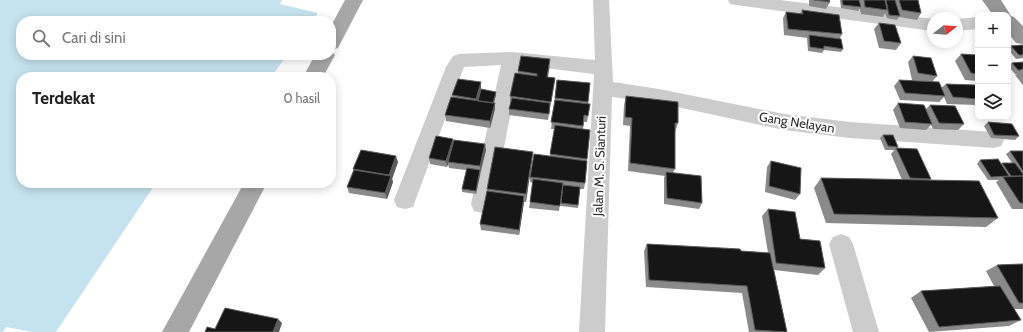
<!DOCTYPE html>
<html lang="id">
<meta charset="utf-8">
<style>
:root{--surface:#fff;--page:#f6f6f6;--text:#222;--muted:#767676;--line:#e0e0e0}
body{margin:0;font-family:Cabin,sans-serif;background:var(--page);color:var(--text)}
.controls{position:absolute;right:12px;top:12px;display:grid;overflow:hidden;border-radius:8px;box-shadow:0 2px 10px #0003}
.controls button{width:36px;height:36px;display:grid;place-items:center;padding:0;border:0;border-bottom:1px solid var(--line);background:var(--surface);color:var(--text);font:20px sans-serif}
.compass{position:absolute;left:927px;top:12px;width:36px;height:36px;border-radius:50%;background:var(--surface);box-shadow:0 2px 10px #0003;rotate:73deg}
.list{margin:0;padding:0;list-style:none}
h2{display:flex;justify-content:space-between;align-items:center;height:52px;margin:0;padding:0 16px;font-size:17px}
h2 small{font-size:13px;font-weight:400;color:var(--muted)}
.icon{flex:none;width:22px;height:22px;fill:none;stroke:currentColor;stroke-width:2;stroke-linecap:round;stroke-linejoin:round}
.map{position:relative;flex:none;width:1023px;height:332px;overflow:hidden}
.search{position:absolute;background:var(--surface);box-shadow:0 2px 10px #0003;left:16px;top:16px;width:320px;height:44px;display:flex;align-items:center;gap:10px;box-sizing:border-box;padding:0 14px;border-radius:16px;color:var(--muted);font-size:15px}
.panel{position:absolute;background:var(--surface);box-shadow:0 2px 10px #0003;left:16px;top:72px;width:320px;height:116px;border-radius:16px}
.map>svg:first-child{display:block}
</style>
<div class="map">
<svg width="1023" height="332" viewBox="0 0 1023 332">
<rect width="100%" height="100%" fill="#fff"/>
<path fill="#c5e3ef" d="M0 0H282L280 4 318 13 312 21H21V55H287L271 77H21V183H156L56 332H32L6 327 3 332H0Z"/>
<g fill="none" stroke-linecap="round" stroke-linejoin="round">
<path fill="#ccc" fill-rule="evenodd" d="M593 0H609L613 82 659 89 784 114 850 122 994 132 1001 134 1004 140 1001 146 994 148 850 138 784 130 659 103 612 97 605 332H579L594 74 520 65 493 204 490 211 482 213 474 211 471 204 501 65 464 67 413 207 405 209 397 207 394 200 446 67 453 56 459 54 512 52 595 60Z
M728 0H780L933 19V31L736 5 730 4Z
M978 17V29L957 31V19Z
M841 234 849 237 853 244 879 332H853L829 244 833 237Z"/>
<path fill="#a7a7a7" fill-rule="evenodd" d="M345 0H363L338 48 331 50V26Z
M331 50 335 55 323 77H303L315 55H331Z
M244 183H267L189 332H162Z"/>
<path fill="#969696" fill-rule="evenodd" d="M982 0H1001L1011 16 1014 17 1023 26V44L1016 43 1008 33V15H993Z"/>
</g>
<path fill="#8a8a8a" d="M809 0H829L830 2 826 9 809 6Z
M840 0H918L921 13 917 20 899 17 897 20 887 18 885 13 883 17 861 14 860 9 858 11 841 8Z
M802 10 842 34 840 38 843 49 841 52 824 50 822 53 808 51 807 38 784 35 783 18 786 12 800 14Z
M879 23 901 43 896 50 879 48 874 29Z
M1023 45V58L1016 59 1008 49 1011 46Z
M961 54 978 57V81L965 80 955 61Z
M913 56 937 76 932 82 941 88 946 84 978 99V104L977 105 947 104 944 97 939 102 900 100 894 86 899 80 924 81 912 80 908 62Z
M1023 62V85L1015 75 1017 74H1015L1008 66 1012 63Z
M550 66 548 77 555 78 548 120 509 115V109L511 103H510V96L518 73V71Z
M557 80 590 83 588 104V116L587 122H584L583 129 590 130 587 161 585 183 584 189H580L578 208 561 206 563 186H562L559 211 529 208 533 183 530 182V177L550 157 555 129H551Z
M481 82V88L480 95H496L494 103H495V109L490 128 446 121 445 115 453 97 452 95Z
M626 96 678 123 675 132V169L673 172 702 203 699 209 664 204V177L665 176 628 171 630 126 623 125 624 105Z
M898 103 926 109 930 105 964 124 958 130 933 129 931 125 926 130 900 128 893 110Z
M988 122 1019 136 1015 140 991 138 984 126Z
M883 135 898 147 895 150H885L880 138Z
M453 139 454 141 486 150 476 194 462 192V189L466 170 449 168 448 164 447 167 430 164 429 158Z
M896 148 931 179 929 180 998 218 986 227 826 223 814 188 821 178 902 180 891 154Z
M1010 151H1023V209H1012L996 182 999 180H988L977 164 980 160 1001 164 1002 163H1012L1006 154Z
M533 152 532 160 526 202H524L519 235 481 230 480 224 487 191V189Z
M771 161 800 194 795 200 765 192 767 167Z
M398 162 392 179 393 182 387 199 349 193 347 187 353 171V169Z
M768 209 800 239 825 268 818 275 774 270 787 332H749L742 293 646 287 644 251 647 244 768 253 762 216Z
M1023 264V309H1014L1021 320 1009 326 929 332 911 298 921 291 994 286 986 271 997 265Z"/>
<path fill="#5c5c5c" d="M481 82V88L477 105 476 99Z
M496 92V95L492 108V105Z
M495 103V109L490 128V121Z
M453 139 454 145 448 162V164L447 167 446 161Z
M485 144 486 150 480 172V166Z
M533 152 532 160 526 202V194Z
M396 156 398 162 392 179 393 182 387 199 385 193 390 178 389 175Z
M480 170V173L476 194V191Z
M524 196V202L519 235V230Z
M278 319 282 323 279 332H273Z"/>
<path fill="#161616" stroke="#5c5c5c" d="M814 0H829L830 2Z
M842 0H859L861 7 843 5Z
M864 0H885L887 10 865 7Z
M886 0H895L900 16 889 15Z
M899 0H918L921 13 902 10Z
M802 10 839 15 842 34 788 29 786 12 803 14Z
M879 23 895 25 901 43 884 41Z
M809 35 841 39 843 49 824 46V49L810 47Z
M1023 45V55H1019L1011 46Z
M961 54 977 55 978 57V74L971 73Z
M521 56 550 59 547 77 555 78 551 102 510 96 515 73 537 76V74L518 71Z
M913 56 931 58 937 76 918 73Z
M1023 62V69L1020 70H1018L1012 63Z
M458 79 481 82 476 99 452 95Z
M557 80 590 83 588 102 555 98Z
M899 80 939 82 945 96 905 93Z
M946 84 976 85 978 90V99L953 97Z
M481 89 496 92 493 103 478 101Z
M626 96 678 102V123H675V169L630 163 632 118 625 117Z
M451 97 495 103 490 121 445 115Z
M512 98 550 103 549 114 509 109Z
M555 100 590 104 588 116 584 115 583 126 551 122Z
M898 103 924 105 932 124 905 122Z
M930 105 955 106 964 124 939 123Z
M988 122 1012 124 1019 136 994 135Z
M555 125 590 130 587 159 550 154Z
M883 135H893L898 147 888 146Z
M436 136 453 139 446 161 429 158Z
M454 140 485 144 480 166 448 162Z
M495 147 533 152 526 194 487 189Z
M896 148 917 149 931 179 910 178Z
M361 150 396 156 389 175 353 169Z
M1010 151H1023V171Z
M534 154 587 161 585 183 530 177Z
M998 159 1009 176 991 177 980 160Z
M771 161 801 168 800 194 769 186Z
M1002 163H1015L1023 174V176H1011Z
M467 168 480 170 476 191 462 189Z
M354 170 391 176 385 193 347 187Z
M666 172 701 176 702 203 667 198Z
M1023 176V203H1020L1003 177Z
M821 178 979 181 998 218 834 214Z
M533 179 563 183 560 206 530 202Z
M563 185 580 187 578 205 561 203Z
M487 191 524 196 519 230 480 224Z
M768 209 795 212 800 239 820 241 825 268 776 263Z
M647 244 740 249 741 251 770 253 787 332 755 330 747 286 649 280Z
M1023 264V303H1019L997 265Z
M1000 286 1021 320 939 327 921 291Z
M225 308 278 319 273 332H205L207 327 215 329Z"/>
<g text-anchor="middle" stroke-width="4" stroke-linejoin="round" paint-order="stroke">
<g font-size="13" fill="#2f2f2f" stroke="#fff">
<text transform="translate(797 122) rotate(9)" y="5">Gang Nelayan</text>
<text transform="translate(599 166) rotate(-88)" y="5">Jalan M. S. Sianturi</text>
</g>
</g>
</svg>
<div class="controls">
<button>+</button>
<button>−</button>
<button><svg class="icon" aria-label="layers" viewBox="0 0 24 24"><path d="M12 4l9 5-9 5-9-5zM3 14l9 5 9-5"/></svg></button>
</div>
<svg class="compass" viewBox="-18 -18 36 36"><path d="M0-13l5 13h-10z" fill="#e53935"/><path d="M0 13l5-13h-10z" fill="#767676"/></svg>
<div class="search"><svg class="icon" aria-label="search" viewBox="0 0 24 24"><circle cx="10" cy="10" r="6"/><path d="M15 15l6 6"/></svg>Cari di sini</div>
<section class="panel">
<h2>Terdekat<small>0 hasil</small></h2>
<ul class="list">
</ul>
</section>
</div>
